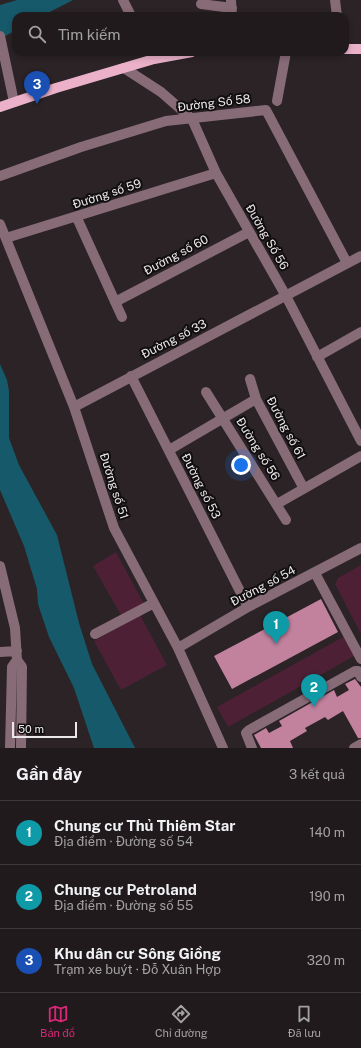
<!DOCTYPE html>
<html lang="vi">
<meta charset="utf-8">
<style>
:root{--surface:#201a1c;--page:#282325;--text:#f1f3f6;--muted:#a2a1a3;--line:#3d383b;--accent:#db2777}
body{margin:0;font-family:"Public Sans",sans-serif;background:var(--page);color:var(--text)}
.scale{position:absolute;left:12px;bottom:10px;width:65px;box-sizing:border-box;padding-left:4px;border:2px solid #ece7e9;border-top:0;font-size:11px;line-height:14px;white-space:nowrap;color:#ece7e9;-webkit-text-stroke:3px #110e0f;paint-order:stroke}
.you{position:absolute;left:241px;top:465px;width:14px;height:14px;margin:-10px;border:3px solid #fff;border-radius:50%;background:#1a73e8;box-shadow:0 0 0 6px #1a73e833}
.badge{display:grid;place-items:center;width:26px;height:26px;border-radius:50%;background:var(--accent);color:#fff;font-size:13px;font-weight:700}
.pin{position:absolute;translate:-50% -33px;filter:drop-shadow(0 1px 2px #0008)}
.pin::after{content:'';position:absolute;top:21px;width:14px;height:12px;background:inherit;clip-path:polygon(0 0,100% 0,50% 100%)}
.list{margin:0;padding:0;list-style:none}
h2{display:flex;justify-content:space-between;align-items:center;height:52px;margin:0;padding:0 16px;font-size:17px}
h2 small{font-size:13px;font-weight:400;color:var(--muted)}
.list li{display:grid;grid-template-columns:26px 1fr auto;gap:12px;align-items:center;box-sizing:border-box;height:64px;padding:0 16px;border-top:1px solid var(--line)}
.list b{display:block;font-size:15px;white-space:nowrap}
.list p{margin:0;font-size:13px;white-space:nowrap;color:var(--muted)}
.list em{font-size:13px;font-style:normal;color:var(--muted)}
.icon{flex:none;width:22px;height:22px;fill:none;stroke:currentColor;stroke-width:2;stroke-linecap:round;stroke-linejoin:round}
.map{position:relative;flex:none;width:361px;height:748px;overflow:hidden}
.search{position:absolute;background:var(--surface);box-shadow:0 2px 6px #0003;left:12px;right:12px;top:12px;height:44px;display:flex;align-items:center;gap:10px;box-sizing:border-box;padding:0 14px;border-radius:12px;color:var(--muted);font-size:15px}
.sheet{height:244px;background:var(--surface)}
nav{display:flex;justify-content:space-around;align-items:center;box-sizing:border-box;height:56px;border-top:1px solid var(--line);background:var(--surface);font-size:11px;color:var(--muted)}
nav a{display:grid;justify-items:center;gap:2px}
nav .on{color:var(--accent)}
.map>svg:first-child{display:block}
</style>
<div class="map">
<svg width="361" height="748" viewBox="0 0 361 748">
<rect width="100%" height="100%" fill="#2b2326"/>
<path fill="#4d2036" d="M116 552 144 604 122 617 93 566Z
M361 565V634L335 584 338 578Z
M140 615 167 665 121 690 94 641Z
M345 636 356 655 228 727 217 707Z"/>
<path fill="#16596a" d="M17 0H73L42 16H16V30L0 39V5Z
M0 364 7 380 9 391V438L19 465 57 535 79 623 92 664 135 748H94L74 688 49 637 38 604 37 589 24 546 0 490Z"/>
<path fill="#c2829e" d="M321 599 338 632 232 689 214 656Z
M355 679 361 687V738H358L343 711 328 720 325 717 305 728 307 731 290 741 293 748H261L254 735 266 728 269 733 282 726 279 721 334 690 337 697 349 690 345 684Z"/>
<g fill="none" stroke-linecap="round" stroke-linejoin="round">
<path stroke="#876b77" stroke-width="10" d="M123 0 131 16
M231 0 232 16
M335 0 337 16
M201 4 232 8
M0 36 14 102
M124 68 161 92 192 119 216 173 286 296 361 441
M277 101 286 52
M0 176 81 147 166 121 266 110 347 263
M77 218 122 317
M0 224 74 407 114 528 178 648 223 748
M6 238 216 173
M115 302 249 232
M317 357 361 332
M131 376 248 607
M250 379 256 399 303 487
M206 392 286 520
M74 407 361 256
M169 450 256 399
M277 504 361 456
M0 566 15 628 17 660 22 667 21 748
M315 573 361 659
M95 634 154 603
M178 648 248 607 361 548
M0 652 17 651
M10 748 12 667 17 660
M252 748 246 733 249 730 355 671H358L361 677
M354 748 361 744"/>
<path stroke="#eab1c9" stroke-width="10" d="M345 49H361
M0 107 56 88 154 59 192 52"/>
</g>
<g text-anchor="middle" stroke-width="4" stroke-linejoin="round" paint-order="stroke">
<g font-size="12" fill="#ece7e9" stroke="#110e0f">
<text transform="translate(214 103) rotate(-7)" y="4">Đường Số 58</text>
<text transform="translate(107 194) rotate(-18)" y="4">Đường số 59</text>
<text transform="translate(267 237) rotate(60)" y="4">Đường Số 56</text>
<text transform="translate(176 255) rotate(-28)" y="4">Đường số 60</text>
<text transform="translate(174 339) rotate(-27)" y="4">Đường số 33</text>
<text transform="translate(286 428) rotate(62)" y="4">Đường số 61</text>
<text transform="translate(258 449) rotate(58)" y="4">Đường số 56</text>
<text transform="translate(114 486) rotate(72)" y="4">Đường số 51</text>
<text transform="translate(201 486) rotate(63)" y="4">Đường số 53</text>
<text transform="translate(263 586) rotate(-28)" y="4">Đường số 54</text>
</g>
</g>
</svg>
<div class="scale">50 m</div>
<div class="you"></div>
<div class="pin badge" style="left:276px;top:644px;background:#0f9aa8">1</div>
<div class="pin badge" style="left:314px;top:707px;background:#0f9aa8">2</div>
<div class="pin badge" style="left:37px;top:104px;background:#1a4fb4">3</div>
<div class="search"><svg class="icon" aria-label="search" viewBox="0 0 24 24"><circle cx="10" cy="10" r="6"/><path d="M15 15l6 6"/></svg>Tìm kiếm</div>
</div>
<section class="sheet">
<h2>Gần đây<small>3 kết quả</small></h2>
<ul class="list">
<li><span class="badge" style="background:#0f9aa8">1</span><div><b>Chung cư Thủ Thiêm Star</b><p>Địa điểm · Đường số 54</p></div><em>140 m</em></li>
<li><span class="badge" style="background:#0f9aa8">2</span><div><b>Chung cư Petroland</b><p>Địa điểm · Đường số 55</p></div><em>190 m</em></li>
<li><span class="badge" style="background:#1a4fb4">3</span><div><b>Khu dân cư Sông Giồng</b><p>Trạm xe buýt · Đỗ Xuân Hợp</p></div><em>320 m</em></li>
</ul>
</section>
<nav>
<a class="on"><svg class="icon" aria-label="map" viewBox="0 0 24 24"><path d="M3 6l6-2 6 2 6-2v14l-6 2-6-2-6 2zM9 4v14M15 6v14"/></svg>Bản đồ</a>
<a><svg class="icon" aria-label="directions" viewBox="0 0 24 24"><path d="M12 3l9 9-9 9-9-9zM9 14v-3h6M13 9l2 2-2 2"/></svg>Chỉ đường</a>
<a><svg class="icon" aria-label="saved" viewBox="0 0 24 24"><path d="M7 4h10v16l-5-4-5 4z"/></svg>Đã lưu</a>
</nav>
